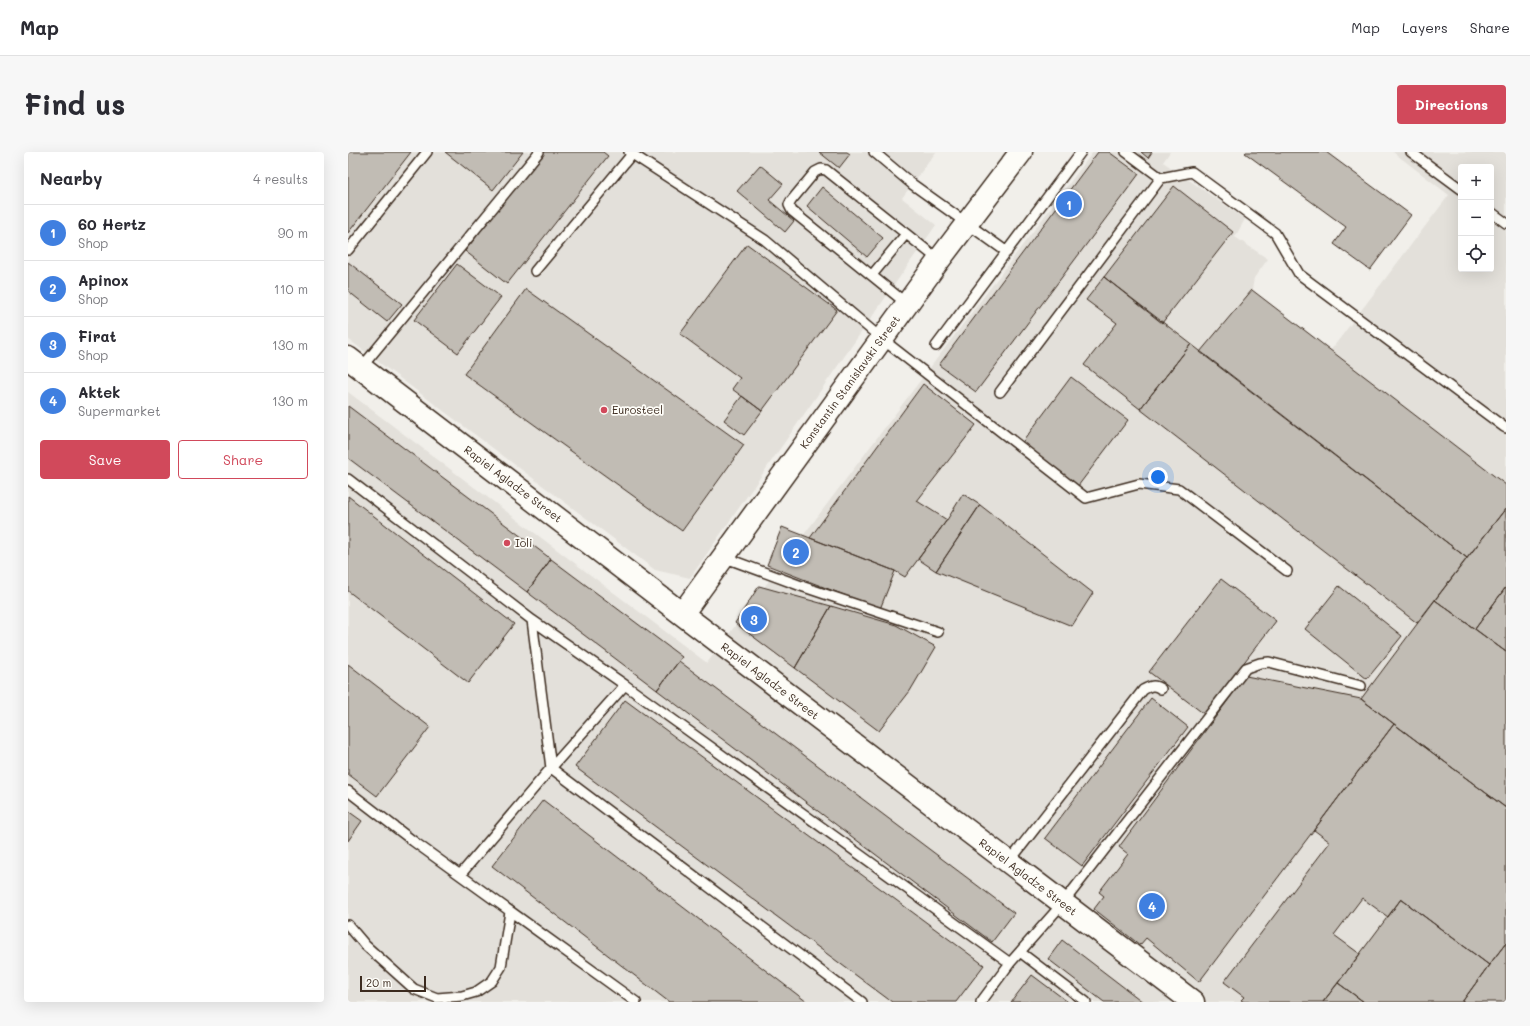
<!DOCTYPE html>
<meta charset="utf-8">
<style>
:root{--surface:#fff;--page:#f7f7f7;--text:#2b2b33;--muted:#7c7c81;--line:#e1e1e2;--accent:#d1495b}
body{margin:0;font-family:Mali,sans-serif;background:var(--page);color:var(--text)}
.controls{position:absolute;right:12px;top:12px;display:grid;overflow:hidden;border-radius:4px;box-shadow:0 4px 16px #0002}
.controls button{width:36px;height:36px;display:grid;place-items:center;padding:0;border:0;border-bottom:1px solid var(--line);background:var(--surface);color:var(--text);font:20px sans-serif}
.scale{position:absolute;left:12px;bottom:10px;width:66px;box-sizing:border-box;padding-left:4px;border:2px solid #3b2a1e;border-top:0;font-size:11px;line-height:14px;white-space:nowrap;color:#3b2a1e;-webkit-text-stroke:3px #fdfcf7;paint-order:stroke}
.you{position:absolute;left:810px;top:325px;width:14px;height:14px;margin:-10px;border:3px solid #fff;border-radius:50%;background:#1a73e8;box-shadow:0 0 0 6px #1a73e833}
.badge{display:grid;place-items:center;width:26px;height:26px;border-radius:50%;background:var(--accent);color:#fff;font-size:13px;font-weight:700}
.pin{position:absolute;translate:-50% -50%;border:2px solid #fff;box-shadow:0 1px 4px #0006}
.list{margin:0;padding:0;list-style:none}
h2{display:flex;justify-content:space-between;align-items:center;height:52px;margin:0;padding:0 16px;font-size:17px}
h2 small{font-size:13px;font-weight:400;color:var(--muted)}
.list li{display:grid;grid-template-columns:26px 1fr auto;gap:12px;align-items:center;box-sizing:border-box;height:56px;padding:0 16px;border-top:1px solid var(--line)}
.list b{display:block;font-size:15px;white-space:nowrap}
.list p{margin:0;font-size:13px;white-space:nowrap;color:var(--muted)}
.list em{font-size:13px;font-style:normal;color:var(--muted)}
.actions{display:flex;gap:8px;padding:12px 16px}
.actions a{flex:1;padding:9px 0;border:1px solid var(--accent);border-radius:4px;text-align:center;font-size:14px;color:var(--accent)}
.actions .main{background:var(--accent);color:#fff}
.icon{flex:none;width:22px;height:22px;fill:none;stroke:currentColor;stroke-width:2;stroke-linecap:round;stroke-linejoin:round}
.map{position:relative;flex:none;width:1158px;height:850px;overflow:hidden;border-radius:4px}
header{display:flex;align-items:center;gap:24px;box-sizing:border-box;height:56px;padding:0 20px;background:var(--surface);border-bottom:1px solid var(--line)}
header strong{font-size:19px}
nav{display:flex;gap:22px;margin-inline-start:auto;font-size:14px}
.intro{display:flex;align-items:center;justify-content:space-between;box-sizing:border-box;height:96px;padding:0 24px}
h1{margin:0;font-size:28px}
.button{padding:10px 18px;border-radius:4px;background:var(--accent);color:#fff;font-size:14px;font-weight:700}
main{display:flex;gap:24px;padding:0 24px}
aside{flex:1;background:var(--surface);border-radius:4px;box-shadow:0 4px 16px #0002}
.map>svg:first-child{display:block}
</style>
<header>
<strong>Map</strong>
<nav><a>Map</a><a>Layers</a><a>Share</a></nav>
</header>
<div class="intro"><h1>Find us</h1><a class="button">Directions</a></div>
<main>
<aside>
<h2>Nearby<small>4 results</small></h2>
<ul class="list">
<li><span class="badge" style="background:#3f7fe0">1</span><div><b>60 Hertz</b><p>Shop</p></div><em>90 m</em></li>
<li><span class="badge" style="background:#3f7fe0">2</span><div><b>Apinox</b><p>Shop</p></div><em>110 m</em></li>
<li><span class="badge" style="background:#3f7fe0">3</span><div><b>Firat</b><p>Shop</p></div><em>130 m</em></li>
<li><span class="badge" style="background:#3f7fe0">4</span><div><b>Aktek</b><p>Supermarket</p></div><em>130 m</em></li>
</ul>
<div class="actions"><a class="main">Save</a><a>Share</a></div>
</aside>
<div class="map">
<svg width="1158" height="850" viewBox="0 0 1158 850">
<rect width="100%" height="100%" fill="#f1efea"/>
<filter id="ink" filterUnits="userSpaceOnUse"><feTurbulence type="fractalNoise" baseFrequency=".025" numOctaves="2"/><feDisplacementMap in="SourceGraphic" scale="8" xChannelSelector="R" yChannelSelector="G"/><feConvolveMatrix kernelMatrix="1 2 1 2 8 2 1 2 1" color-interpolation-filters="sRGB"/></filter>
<g filter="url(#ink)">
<path fill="#e3e0da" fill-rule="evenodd" d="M0 0H588L554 46 588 73 342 426 307 418 0 187Z
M745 0H822L815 10 897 67 887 85 920 107 906 126 904 138 983 198 1101 43 1045 0H1158V850H0V240L359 511ZM1113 15H1143V117H1113Z"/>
<path fill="#c1bcb4" stroke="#3b2a1e" d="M0 0H63L0 81Z
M97 0H175L145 38Z
M195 0H255L260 4 159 132 117 99Z
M471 0H499L502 2 491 16Z
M750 0H761L791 22 628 240 591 213Z
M793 0H804L800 6Z
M898 0H978L1063 63 1022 118 986 92 998 75 897 1Z
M412 13 435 32 421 48 446 69 437 80 389 39Z
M826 34 885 80 814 171 756 125Z
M474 35 535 86 519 105 459 54Z
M399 92 489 158 414 259 384 237 392 226 332 182Z
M0 110 54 152 39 170 0 139Z
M109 112 153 145 110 201 66 168Z
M756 125 843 192 792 257 736 213 769 171 738 148Z
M178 137 396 293 334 379 116 222Z
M904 138 1158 333V356L1119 406 852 200Z
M843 192 1119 406 1069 471 792 257Z
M723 225 780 268 730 334 673 292Z
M575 232 628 273 569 349 599 368 557 425 547 419 462 386Z
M394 244 414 259 396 283 376 268Z
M0 254 203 407 179 440 0 306Z
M615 342 632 353 588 419 570 407 599 368Z
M0 344 166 472 120 531 0 439Z
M632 353 745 441 724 474 588 419Z
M1158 356V435L1127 477 1087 448Z
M434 375 547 419 532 457 419 413Z
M203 407 334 505 309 538 179 440Z
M873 427 928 469 856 562 801 520Z
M411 434 483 454 447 516 387 471Z
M991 434 1054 484 1019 527 957 477Z
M1158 435V500L1127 477Z
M1087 448 1158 500V656L1013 547Z
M483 454 548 473 588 495 562 539 531 579 447 516Z
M331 509 666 761 644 790 309 538Z
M0 512 82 575 29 644 0 622Z
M898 524 1013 547 1046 572 851 830 798 786 792 793 746 757 756 744 751 740 780 702 771 695Z
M803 546 840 575 734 714 697 686Z
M277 548 636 813 608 850H544L227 615Z
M1046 572 1158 656V791L1141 813 1053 747 1040 765 1014 746 986 783 1012 802 975 850H896L893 848 896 845 876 830 982 690 966 678Z
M195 648 459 850H321L144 714Z
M0 659 14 669 0 689Z
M1053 747 1141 813 1114 850H1016L990 831Z
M714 788 795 850H756L700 807Z
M1158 791V850H1114L1141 813Z
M684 823 720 850H663Z
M990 831 1016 850H975Z"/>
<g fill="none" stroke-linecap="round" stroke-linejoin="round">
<g stroke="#3b2a1e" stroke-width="12">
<path id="lane" d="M281 0 417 88 534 187 738 346 791 332 831 337 939 419
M526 0 564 32 659 100
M778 0 813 26
M1063 0 1113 37
M1143 60 1158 71
M0 98 79 0
M187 119 284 2
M524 123 558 82
M559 152 444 59 441 53 443 49 467 20 473 17 478 18 591 108
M588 194 733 0
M13 216 191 0
M652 240 813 26 844 20 927 81 951 122 1156 275 1158 276
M0 327 184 468 203 616 514 850
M375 405 456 435 590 480
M184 468 277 533
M0 639 65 689 288 850
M661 710 795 538C802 534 806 532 813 537
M112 723 203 616 277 533 662 811
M0 773 17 793 66 837 89 846 114 844 128 840 144 829 153 815 162 760
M672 800 738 850
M633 850 662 811 715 751 898 516 912 511 921 510 1013 534"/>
</g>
<g stroke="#3b2a1e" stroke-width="25">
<path id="secondary" d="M0 206 334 462 845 850
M334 462 591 108 673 0"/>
</g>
<use href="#lane" stroke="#fdfcf7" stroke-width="9"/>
<use href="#secondary" stroke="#fdfcf7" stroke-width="22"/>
</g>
</g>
<g fill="#d1495b" stroke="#fdfcf7" stroke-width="1.5">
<circle cx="256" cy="258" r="4"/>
<circle cx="159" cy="391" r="4"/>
</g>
<g text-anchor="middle" stroke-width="3.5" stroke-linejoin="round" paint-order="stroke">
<g font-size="11" fill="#3b2a1e" stroke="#fdfcf7">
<text transform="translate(502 230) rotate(-54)" y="4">Konstantin Stanislavski Street</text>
<text transform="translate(165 332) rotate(37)" y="4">Rapiel Agladze Street</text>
<text transform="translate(422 529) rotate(37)" y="4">Rapiel Agladze Street</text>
<text transform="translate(680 725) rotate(37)" y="4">Rapiel Agladze Street</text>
</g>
<g font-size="11" fill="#3b2a1e" stroke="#fdfcf7" text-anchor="start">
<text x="264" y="262">Eurosteel</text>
<text x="167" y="395">Ioli</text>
</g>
</g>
</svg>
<div class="controls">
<button>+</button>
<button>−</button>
<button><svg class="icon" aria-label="locate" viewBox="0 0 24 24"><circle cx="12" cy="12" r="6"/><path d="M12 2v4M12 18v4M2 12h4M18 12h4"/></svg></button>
</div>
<div class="scale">20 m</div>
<div class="you"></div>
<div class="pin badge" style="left:721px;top:52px;background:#3f7fe0">1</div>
<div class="pin badge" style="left:448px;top:400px;background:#3f7fe0">2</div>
<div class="pin badge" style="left:406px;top:467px;background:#3f7fe0">3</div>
<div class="pin badge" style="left:804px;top:754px;background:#3f7fe0">4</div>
</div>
</main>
